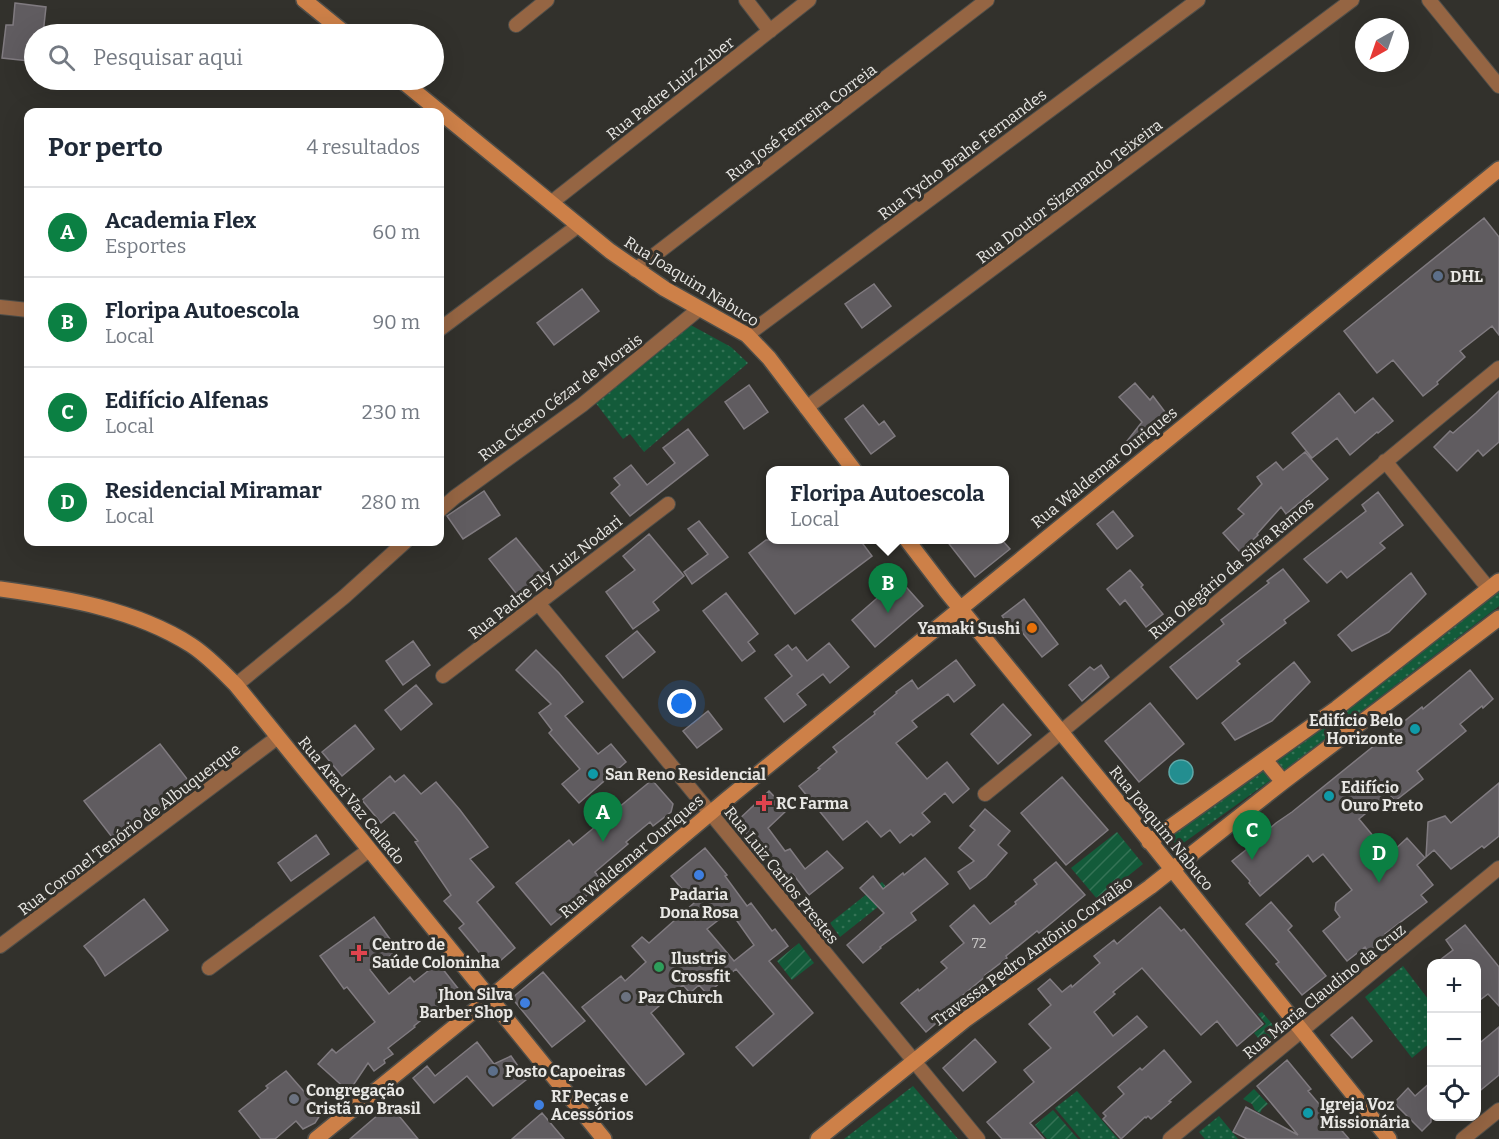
<!DOCTYPE html>
<html lang="pt">
<meta charset="utf-8">
<style>
:root{--surface:#fff;--page:#f6f6f7;--text:#1f2937;--muted:#747a83;--line:#e0e1e3;--accent:#0b8043}
body{margin:0;font-family:Bitter,serif;background:var(--page);color:var(--text)}
.controls{position:absolute;right:18px;bottom:18px;display:grid;overflow:hidden;border-radius:12px;box-shadow:0 6px 24px #0002}
.controls button{width:54px;height:54px;display:grid;place-items:center;padding:0;border:0;border-bottom:2px solid var(--line);background:var(--surface);color:var(--text);font:30px sans-serif}
.compass{position:absolute;left:1355px;top:18px;width:54px;height:54px;border-radius:50%;background:var(--surface);box-shadow:0 6px 24px #0002;rotate:220deg}
.you{position:absolute;left:682px;top:704px;width:21px;height:21px;margin:-15px;border:4px solid #fff;border-radius:50%;background:#1a73e8;box-shadow:0 0 0 9px #1a73e833}
.badge{display:grid;place-items:center;width:39px;height:39px;border-radius:50%;background:var(--accent);color:#fff;font-size:20px;font-weight:700}
.pin{position:absolute;translate:-50% -50px;filter:drop-shadow(0 2px 3px #0008)}
.pin::after{content:'';position:absolute;top:32px;width:21px;height:18px;background:inherit;clip-path:polygon(0 0,100% 0,50% 100%)}
.popup{position:absolute;left:766px;top:466px;width:243px;height:78px;box-sizing:border-box;display:grid;place-content:center;border-radius:12px;background:var(--surface);filter:drop-shadow(0 2px 4px #0005);font-size:20px;white-space:nowrap;color:var(--muted)}
.popup b{font-size:22px;color:var(--text)}
.popup::after{content:'';position:absolute;left:50%;top:100%;margin-left:-12px;border:12px solid transparent;border-top-color:var(--surface)}
.list{margin:0;padding:0;list-style:none}
h2{display:flex;justify-content:space-between;align-items:center;height:78px;margin:0;padding:0 24px;font-size:26px}
h2 small{font-size:20px;font-weight:400;color:var(--muted)}
.list li{display:grid;grid-template-columns:39px 1fr auto;gap:18px;align-items:center;box-sizing:border-box;height:90px;padding:0 24px;border-top:2px solid var(--line)}
.list b{display:block;font-size:22px;white-space:nowrap}
.list p{margin:0;font-size:20px;white-space:nowrap;color:var(--muted)}
.list em{font-size:20px;font-style:normal;color:var(--muted)}
.icon{flex:none;width:33px;height:33px;fill:none;stroke:currentColor;stroke-width:2;stroke-linecap:round;stroke-linejoin:round}
.map{position:relative;flex:none;width:1499px;height:1139px;overflow:hidden}
.search{position:absolute;background:var(--surface);box-shadow:0 6px 24px #0002;left:24px;top:24px;width:420px;height:66px;display:flex;align-items:center;gap:15px;box-sizing:border-box;padding:0 21px;border-radius:33px;color:var(--muted);font-size:22px}
.panel{position:absolute;background:var(--surface);box-shadow:0 6px 24px #0002;left:24px;top:108px;width:420px;height:438px;border-radius:12px}
.map>svg:first-child{display:block}
</style>
<div class="map">
<svg width="1499" height="1139" viewBox="0 0 1499 1139">
<defs>
<pattern id="grass-dots" width="8" height="8" patternUnits="userSpaceOnUse" patternTransform="scale(1.5)"><rect width="8" height="8" fill="#135b3a"/><path d="M2 2h.1M6 6h.1" fill="none" stroke="#357356" stroke-width="1.8" stroke-linecap="round"/></pattern>
<pattern id="garden-furrows" width="10" height="10" patternUnits="userSpaceOnUse" patternTransform="scale(1.5)"><rect width="10" height="10" fill="#135b3a"/><path d="M-1 1l2-2M0 10L10 0M9 11l2-2" fill="none" stroke="#357356"/></pattern>
</defs>
<rect width="100%" height="100%" fill="#32312c"/>
<path fill="url(#grass-dots)" d="M687 323 731 347 748 363 644 452 630 434 623 439 595 402Z
M1499 587V606L1278 775 1182 844H1175L1171 838 1174 834 1270 767 1336 718Z
M882 882 893 895 840 937 830 923Z
M1403 966 1431 1003V1042L1412 1058 1365 997Z
M913 1086 958 1139H844Z
M1077 1091 1118 1139H1081L1055 1108Z
M1219 1116 1238 1139H1205L1199 1132Z"/>
<path fill="url(#garden-furrows)" d="M1117 832 1143 864 1098 900 1071 868Z
M799 943 814 963 792 980 777 961Z
M1262 1012 1279 1032 1263 1044 1254 1033 1266 1024 1258 1014Z
M1254 1089 1268 1104 1262 1109 1260 1113 1255 1110 1252 1104 1243 1099Z
M1053 1110 1078 1139H1047L1035 1125Z"/>
<path fill="#238e90" stroke="#5ea9a9" stroke-width="1.5" d="M1169 772a12 12 0 1 1 24 0a12 12 0 1 1-24 0Z"/>
<path fill="#605c60" stroke="#807b80" stroke-width="1.5" fill-rule="evenodd" d="M15 3 46 7 43 34H34V47H31L29 61 2 58 6 25H13Z
M1484 218 1499 237V335L1492 326 1460 351 1465 357 1437 382 1438 384 1423 396 1393 360 1377 373 1344 331Z
M874 284 891 306 862 328 845 304Z
M582 289 599 311 554 345 537 323Z
M1135 383 1150 400 1153 396 1168 416 1128 449 1124 445 1142 422 1119 397Z
M749 385 768 412 744 429 725 402Z
M1499 391V442L1483 456 1478 450 1457 471 1434 447 1450 431 1453 433 1476 413Z
M1339 393 1355 413 1373 398 1393 421 1378 433 1377 432 1350 455 1337 438 1312 458 1292 433Z
M863 405 879 425 884 421 895 436 871 454 845 419Z
M688 429 708 455 630 516 611 493 620 485 614 478 631 465 647 485 675 463 663 448Z
M1305 452 1328 479 1286 514 1281 507 1257 534 1258 535 1240 552 1223 533 1244 514 1238 509 1262 484 1257 477 1276 462 1283 470Z
M484 491 500 515 463 539 447 516Z
M1378 492 1403 525 1380 543 1385 548 1347 578 1341 571 1327 583 1304 559 1366 511 1362 505Z
M1113 511 1133 536 1117 549 1097 524Z
M699 521 728 557 692 584 684 572 708 554 688 529Z
M649 534 684 576 653 602 659 610 633 629 606 592 635 570 623 556Z
M516 538 546 575 519 597 489 559Z
M766 540H860L872 556 795 614 749 553Z
M946 540H1002L1010 549 975 577Z
M1283 569 1309 601 1284 620 1286 623 1237 661 1240 664 1197 699 1170 667 1224 624 1221 620 1269 583 1267 581Z
M1130 570 1143 585 1141 587 1163 614 1146 627 1125 600 1120 605 1107 589Z
M1411 573 1426 594 1389 632 1352 651 1338 635Z
M899 579 923 606 875 647 852 620Z
M726 593 758 634 748 642 755 651 742 661 703 611Z
M1024 599 1058 644 1042 657 1017 626 1012 629 1002 616Z
M637 631 655 652 623 678 606 656Z
M413 641 430 665 403 685 386 661Z
M829 643 849 667 830 683 823 674 797 694 806 705 784 722 765 698 792 676 775 655 788 645 792 650 796 647 807 661Z
M536 650 559 673 583 702 565 716 598 754 611 744 626 762 579 803 562 784 580 769 549 733 552 730 539 713 551 704 516 670Z
M956 660 975 685 954 702 948 694 912 721 917 727 896 743 927 779 947 762 969 789 953 803 945 793 922 813 930 822 913 836 911 834 900 843 890 830 881 837 867 821 843 840 799 786 820 769 818 768 837 752 833 747 875 714 874 712 897 693 896 692 912 680 918 689Z
M1294 662 1310 682 1272 721 1235 740 1222 723Z
M1101 665 1109 677 1082 701 1069 685 1090 667 1094 670Z
M1470 670 1493 699 1483 708 1482 706 1460 724 1466 731 1417 771 1423 779 1395 801 1389 794 1359 819 1389 855 1407 838 1425 858 1417 865 1433 885 1421 895 1427 902 1385 934 1387 937 1368 952 1365 947 1347 961 1323 931 1340 917 1335 910 1336 903 1352 890 1323 854 1313 862 1308 855 1260 896 1249 883 1250 881 1232 861 1247 849 1245 846 1259 833 1261 836 1276 823 1292 812 1422 707 1423 709Z
M416 685 432 704 401 730 385 710Z
M1150 703 1184 744 1139 782 1105 741Z
M1003 704 1031 735 998 764 971 734Z
M708 711 722 729 697 748 683 731Z
M355 725 374 749 342 776 322 752Z
M160 744 191 784 115 841 84 801Z
M404 775 421 794 436 782 460 810 488 847 470 859 494 887 477 902 515 948 492 968 459 928 464 924 444 901 451 895 415 842 418 841 394 812 381 823 362 800 390 776 395 782Z
M1062 777 1108 830 1066 865 1021 813Z
M652 780 673 804 671 812 653 826 650 822 626 842 628 844 595 872 603 882 551 925 516 883 569 840 573 845Z
M1499 783V836L1484 848 1482 846 1451 869 1434 850 1426 857 1428 822 1445 816 1451 823Z
M769 791 787 810 768 828 785 851 790 849 805 869 827 851 843 868 809 895 793 874 787 878 757 838 754 841 736 822Z
M985 809 1010 831 998 845 1007 853 986 877 970 889 958 872 974 861 959 848 975 830 970 826Z
M316 835 329 854 291 881 278 863Z
M705 848 727 875 725 876 747 906 751 903 772 931 775 929 788 946 769 961 813 1013 753 1066 736 1047 774 1014 736 969 707 994 699 985 690 993 683 985 651 1013 684 1054 646 1085 582 1007 621 976 625 981 646 962 632 946 642 937 649 943 694 903 671 876ZM730 911 754 945 734 961 707 929Z
M925 858 948 884 911 913 916 920 880 947 881 948 863 963 847 945 884 913 860 888 873 876 883 889 903 873 904 875Z
M1056 862 1085 895 1055 920 1039 933 1037 931 1006 956 1007 958 985 975 986 976 962 996 964 999 926 1032 901 1003 918 989 919 991 947 968 941 962 964 943 950 926 974 905 990 924 1016 904 1015 902 1037 884 1034 880Z
M144 899 168 930 105 976 94 958 84 946Z
M1271 902 1292 926 1288 930 1326 976 1302 995 1276 964 1279 962 1246 924Z
M1160 907 1181 931 1184 929 1263 1024 1237 1046 1217 1021 1201 1035 1142 968 1113 992 1115 994 1094 1012 1113 1036 1137 1016 1147 1027 1030 1123 1044 1139H1002L987 1122 1034 1082 1024 1070 1051 1048 1029 1024 1051 1005 1038 989 1050 979 1062 992 1071 985 1072 987 1100 963 1094 956 1114 940 1117 944Z
M374 917 398 950 370 970 389 994 410 977 414 982 438 963 460 991 445 1004 443 1002 414 1026 415 1027 388 1048 393 1054 384 1060 385 1063 374 1071 368 1063 354 1084 347 1090 318 1064 332 1049 336 1053 375 1022 347 987 344 989 320 956Z
M1465 925 1499 967V1006L1488 994 1476 1003V963H1436L1453 950 1446 940Z
M543 972 585 1021 552 1047 512 998Z
M1352 1017 1372 1041 1352 1058 1331 1035Z
M1499 1027V1075L1476 1094V1046Z
M975 1039 996 1062 963 1091 943 1068Z
M477 1042 494 1064 511 1056 527 1079 493 1106 467 1076 434 1103 413 1078 427 1066 435 1076Z
M1164 1050 1191 1082 1169 1101 1171 1102 1151 1119 1148 1116 1146 1118 1145 1117 1121 1139 1103 1119 1106 1116 1103 1113 1124 1094 1118 1087 1140 1068 1142 1070Z
M1287 1060 1311 1089 1308 1091 1349 1139H1247L1233 1132 1246 1107 1298 1135 1257 1086Z
M286 1071 322 1112 315 1123 303 1129 296 1121 275 1139H261L239 1111 268 1088 266 1086Z
M1431 1082V1122L1422 1131 1394 1103 1408 1088 1415 1096Z
M390 1105 418 1139H350L372 1120Z
M542 1113 564 1139H512Z"/>
<g fill="none" stroke-linecap="round" stroke-linejoin="round">
<g stroke="#4f4e49" stroke-width="16">
<path id="street" d="M746 0 770 31
M1429 0 1499 86
M516 25 547 0
M552 202 809 0
M635 270 987 0
M0 307 28 310
M440 329 579 225
M747 335 1198 0
M806 408 1352 0
M1385 461 1489 589
M440 510 455 497 582 405 699 309
M538 603 978 1139
M443 676 668 504
M236 685 344 597 405 542
M985 794C1158 654 1327 509 1499 368
M0 946 278 737
M209 968 369 850
M1170 1139 1499 868
M1463 1139 1499 1110"/>
</g>
<g stroke="#4f4e49" stroke-width="18">
<path id="secondary" d="M304 0 346 34
M401 80 610 251 665 289 747 335 769 358 854 470
M907 540 946 591 1127 813 1389 1139
M0 589C65 598 135 609 191 645 208 656 222 671 236 685L604 1139
M1265 760 1283 782
M1149 842 1337 708 1499 581
M316 1139 490 998 726 800 1499 169
M818 1139 965 1020 1150 887 1283 782 1499 618"/>
</g>
<use href="#street" stroke="#956543" stroke-width="14"/>
<use href="#secondary" stroke="#cd8048" stroke-width="15"/>
</g>
<g fill="#5c6f8a" stroke="#32312c" stroke-width="2">
<circle cx="1438" cy="276" r="6"/>
<circle cx="493" cy="1071" r="6"/>
</g>
<circle fill="#e8710a" stroke="#32312c" stroke-width="2" cx="1032" cy="628" r="6"/>
<g fill="#0f9aa8" stroke="#32312c" stroke-width="2">
<circle cx="1415" cy="729" r="6"/>
<circle cx="593" cy="774" r="6"/>
<circle cx="1329" cy="796" r="6"/>
<circle cx="1308" cy="1113" r="6"/>
</g>
<g fill="#e0444e" stroke="#32312c" stroke-width="2">
<path d="M761 794h6v6h6v6h-6v6h-6v-6h-6v-6h6z"/>
<path d="M356 944h6v6h6v6h-6v6h-6v-6h-6v-6h6z"/>
</g>
<g fill="#3f7fe0" stroke="#32312c" stroke-width="2">
<circle cx="699" cy="875" r="6"/>
<circle cx="525" cy="1003" r="6"/>
<circle cx="539" cy="1105" r="6"/>
</g>
<circle fill="#2e9e5b" stroke="#32312c" stroke-width="2" cx="659" cy="967" r="6"/>
<g fill="#6b7280" stroke="#32312c" stroke-width="2">
<circle cx="626" cy="997" r="6"/>
<circle cx="294" cy="1099" r="6"/>
</g>
<g text-anchor="middle" stroke-width="6" stroke-linejoin="round" paint-order="stroke">
<g font-size="14" fill="#c6c4c3">
<text x="979" y="948">72</text>
</g>
<g font-size="16" fill="#e8e7e4" stroke="#32312c">
<text transform="translate(670 88) rotate(-38)" y="6">Rua Padre Luiz Zuber</text>
<text transform="translate(801 122) rotate(-37)" y="6">Rua José Ferreira Correia</text>
<text transform="translate(962 154) rotate(-37)" y="6">Rua Tycho Brahe Fernandes</text>
<text transform="translate(1069 191) rotate(-37)" y="6">Rua Doutor Sizenando Teixeira</text>
<text transform="translate(692 281) rotate(32)" y="6">Rua Joaquim Nabuco</text>
<text transform="translate(560 397) rotate(-37)" y="6">Rua Cícero Cézar de Morais</text>
<text transform="translate(1104 467) rotate(-39)" y="6">Rua Waldemar Ouriques</text>
<text transform="translate(1231 568) rotate(-40)" y="6">Rua Olegário da Silva Ramos</text>
<text transform="translate(545 577) rotate(-38)" y="6">Rua Padre Ely Luiz Nodari</text>
<text transform="translate(352 800) rotate(51)" y="6">Rua Araci Vaz Callado</text>
<text transform="translate(1162 828) rotate(51)" y="6">Rua Joaquim Nabuco</text>
<text transform="translate(129 829) rotate(-37)" y="6">Rua Coronel Tenório de Albuquerque</text>
<text transform="translate(631 856) rotate(-40)" y="6">Rua Waldemar Ouriques</text>
<text transform="translate(782 875) rotate(51)" y="6">Rua Luiz Carlos Prestes</text>
<text transform="translate(1032 951) rotate(-36)" y="6">Travessa Pedro Antônio Corvalão</text>
<text transform="translate(1324 991) rotate(-39)" y="6">Rua Maria Claudino da Cruz</text>
</g>
<g font-size="16" font-weight="bold" fill="#e8e7e4" stroke="#32312c" text-anchor="start">
<text x="1450" y="282">DHL</text>
<text x="1020" y="634" text-anchor="end">Yamaki Sushi</text>
<text x="1403" y="726" text-anchor="end">Edifício Belo<tspan x="1403" dy="18">Horizonte</tspan></text>
<text x="605" y="780">San Reno Residencial</text>
<text x="1341" y="793">Edifício<tspan x="1341" dy="18">Ouro Preto</tspan></text>
<text x="776" y="809">RC Farma</text>
<text x="699" y="900" text-anchor="middle">Padaria<tspan x="699" dy="18">Dona Rosa</tspan></text>
<text x="372" y="950">Centro de<tspan x="372" dy="18">Saúde Coloninha</tspan></text>
<text x="671" y="964">Ilustris<tspan x="671" dy="18">Crossfit</tspan></text>
<text x="513" y="1000" text-anchor="end">Jhon Silva<tspan x="513" dy="18">Barber Shop</tspan></text>
<text x="638" y="1003">Paz Church</text>
<text x="505" y="1077">Posto Capoeiras</text>
<text x="306" y="1096">Congregação<tspan x="306" dy="18">Cristã no Brasil</tspan></text>
<text x="551" y="1102">RF Peças e<tspan x="551" dy="18">Acessórios</tspan></text>
<text x="1320" y="1110">Igreja Voz<tspan x="1320" dy="18">Missionária</tspan></text>
</g>
</g>
</svg>
<div class="controls">
<button>+</button>
<button>−</button>
<button><svg class="icon" aria-label="locate" viewBox="0 0 24 24"><circle cx="12" cy="12" r="6"/><path d="M12 2v4M12 18v4M2 12h4M18 12h4"/></svg></button>
</div>
<svg class="compass" viewBox="-18 -18 36 36"><path d="M0-13l5 13h-10z" fill="#e53935"/><path d="M0 13l5-13h-10z" fill="#747a83"/></svg>
<div class="you"></div>
<div class="pin badge" style="left:603px;top:842px">A</div>
<div class="pin badge" style="left:888px;top:613px">B</div>
<div class="popup"><b>Floripa Autoescola</b>Local</div>
<div class="pin badge" style="left:1252px;top:860px">C</div>
<div class="pin badge" style="left:1379px;top:883px">D</div>
<div class="search"><svg class="icon" aria-label="search" viewBox="0 0 24 24"><circle cx="10" cy="10" r="6"/><path d="M15 15l6 6"/></svg>Pesquisar aqui</div>
<section class="panel">
<h2>Por perto<small>4 resultados</small></h2>
<ul class="list">
<li><span class="badge">A</span><div><b>Academia Flex</b><p>Esportes</p></div><em>60 m</em></li>
<li><span class="badge">B</span><div><b>Floripa Autoescola</b><p>Local</p></div><em>90 m</em></li>
<li><span class="badge">C</span><div><b>Edifício Alfenas</b><p>Local</p></div><em>230 m</em></li>
<li><span class="badge">D</span><div><b>Residencial Miramar</b><p>Local</p></div><em>280 m</em></li>
</ul>
</section>
</div>
